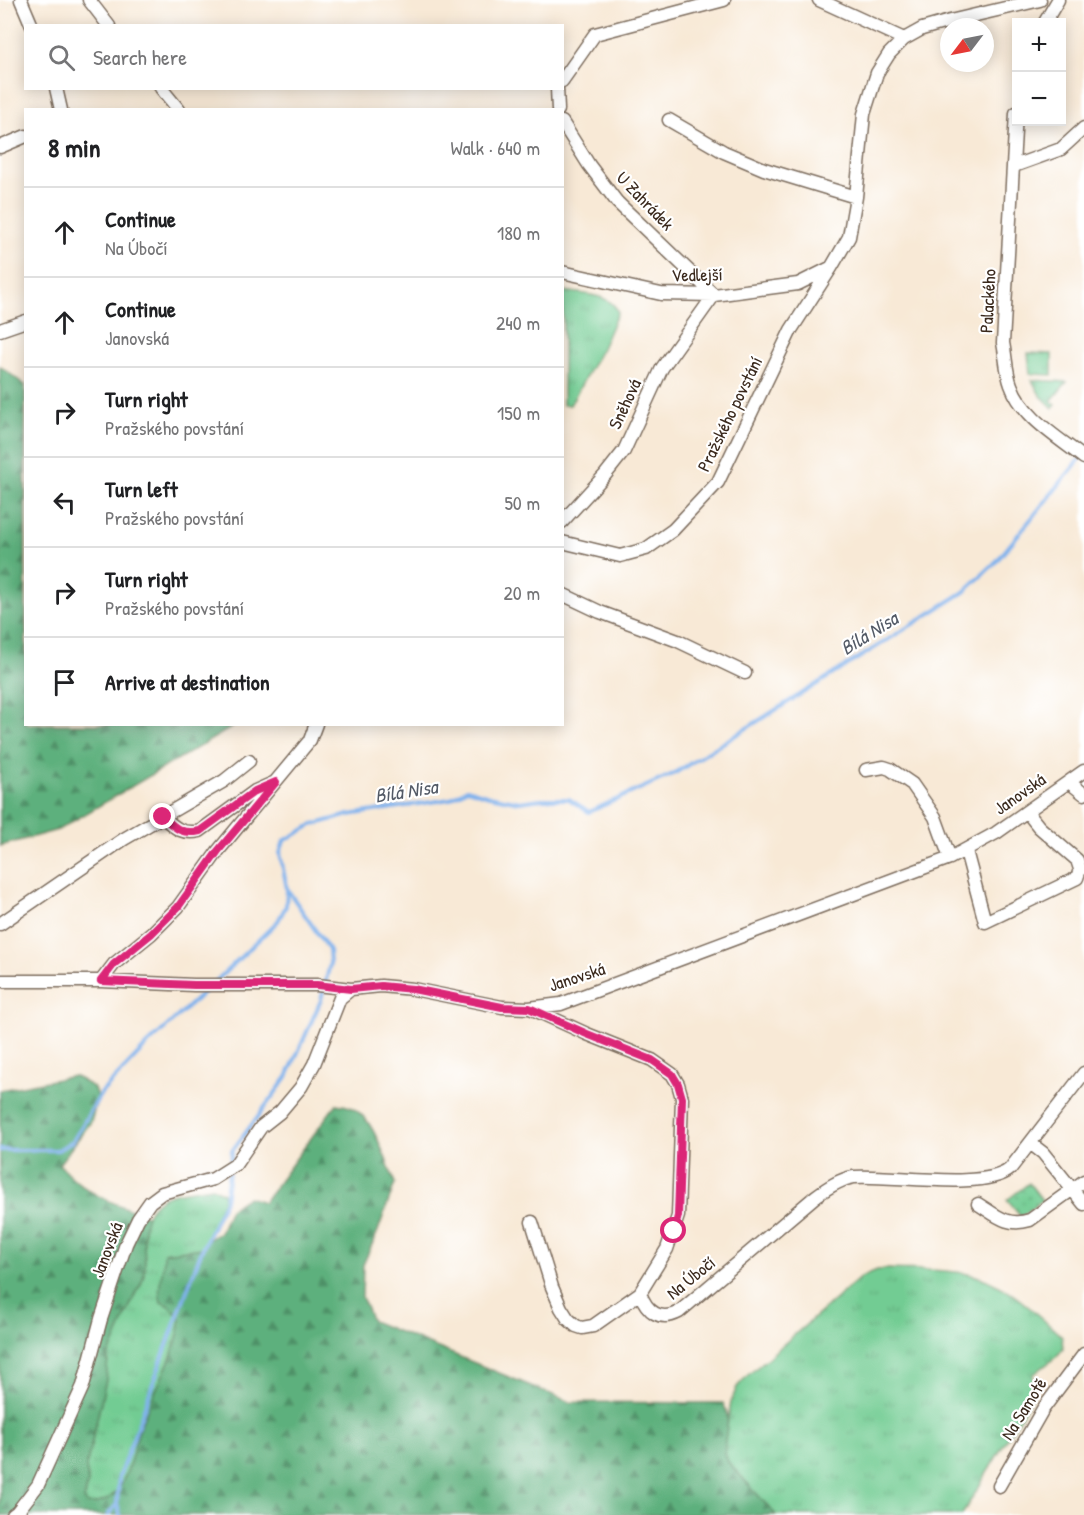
<!DOCTYPE html>
<meta charset="utf-8">
<style>
:root{--surface:#fff;--page:#f2f2f2;--text:#202124;--muted:#757577;--line:#e0e0e0}
body{margin:0;font-family:"Patrick Hand",sans-serif;background:var(--page);color:var(--text)}
.controls{position:absolute;right:18px;top:18px;display:grid;overflow:hidden;border-radius:0px;box-shadow:0 3px 15px #0003}
.controls button{width:54px;height:54px;display:grid;place-items:center;padding:0;border:0;border-bottom:2px solid var(--line);background:var(--surface);color:var(--text);font:30px sans-serif}
.compass{position:absolute;left:940px;top:18px;width:54px;height:54px;border-radius:50%;background:var(--surface);box-shadow:0 3px 15px #0003;rotate:238deg}
.stop{position:absolute;width:18px;height:18px;margin:-14px;border:4px solid #db2777;border-radius:50%;background:#fff}
.stop.end{background:#db2777;border-color:#fff;box-shadow:0 2px 6px #0008}
.list{margin:0;padding:0;list-style:none}
h2{display:flex;justify-content:space-between;align-items:center;height:78px;margin:0;padding:0 24px;font-size:26px}
h2 small{font-size:20px;font-weight:400;color:var(--muted)}
.list li{display:grid;grid-template-columns:39px 1fr auto;gap:18px;align-items:center;box-sizing:border-box;height:90px;padding:0 24px;border-top:2px solid var(--line)}
.list b{display:block;font-size:22px;white-space:nowrap}
.list p{margin:0;font-size:20px;white-space:nowrap;color:var(--muted)}
.list em{font-size:20px;font-style:normal;color:var(--muted)}
.icon{flex:none;width:33px;height:33px;fill:none;stroke:currentColor;stroke-width:2;stroke-linecap:round;stroke-linejoin:round}
.map{position:relative;flex:none;width:1084px;height:1515px;overflow:hidden}
.search{position:absolute;background:var(--surface);box-shadow:0 3px 15px #0003;left:24px;top:24px;width:540px;height:66px;display:flex;align-items:center;gap:15px;box-sizing:border-box;padding:0 21px;border-radius:0px;color:var(--muted);font-size:22px}
.panel{position:absolute;background:var(--surface);box-shadow:0 3px 15px #0003;left:24px;top:108px;width:540px;height:618px;border-radius:0px}
.map>svg:first-child{display:block}
</style>
<div class="map">
<svg width="1084" height="1515" viewBox="0 0 1084 1515">
<defs>
<pattern id="grass-tufts" width="24" height="20" patternUnits="userSpaceOnUse" patternTransform="scale(1.5)"><rect width="24" height="20" fill="#72cc93"/><path d="M3 7l-1-3M5 7V3M7 7l1-3M15 17l-1-3M17 17v-4M19 17l1-3" fill="none" stroke="#64af7e"/></pattern>
<pattern id="forest-firs" width="22" height="20" patternUnits="userSpaceOnUse" patternTransform="scale(1.5)"><rect width="22" height="20" fill="#5db07d"/><path d="M5 1l3.5 6h-7zM16 11l3.5 6h-7z" fill="#4e8f66"/></pattern>
<pattern id="park-dots" width="8" height="8" patternUnits="userSpaceOnUse" patternTransform="scale(1.5)"><rect width="8" height="8" fill="#72cc93"/><path d="M2 2h.1M6 6h.1" fill="none" stroke="#64af7e" stroke-width="1.8" stroke-linecap="round"/></pattern>
</defs>
<rect width="100%" height="100%" fill="#fff"/>
<filter id="ink" filterUnits="userSpaceOnUse"><feTurbulence type="fractalNoise" baseFrequency=".0167" numOctaves="2"/><feDisplacementMap in="SourceGraphic" scale="12" xChannelSelector="R" yChannelSelector="G"/><feConvolveMatrix kernelMatrix="1 2 1 2 8 2 1 2 1" color-interpolation-filters="sRGB"/></filter>
<filter id="wash" filterUnits="userSpaceOnUse"><feTurbulence type="fractalNoise" baseFrequency=".008" numOctaves="4" result="noise"/><feDisplacementMap in="SourceGraphic" scale="24" xChannelSelector="R" yChannelSelector="G"/><feGaussianBlur stdDeviation="1.35" result="paint"/><feColorMatrix in="noise" values="0 0 0 0 0 0 0 0 0 0 0 0 0 0 0 0 0 1.4 0 .05"/><feComposite in="paint" operator="in"/></filter>
<g filter="url(#wash)">
<rect width="100%" height="100%" fill="#f8e9d6"/>
<path fill="url(#grass-tufts)" stroke="#567b58" stroke-width="1.5" d="M563 291C580 294 611 293 618 312L602 348 570 405H563Z
M1028 353 1052 354V375L1030 374Z
M1032 380 1067 382 1051 401 1056 405 1053 408 1040 395Z
M212 1187 223 1193 224 1198 203 1248 164 1253 165 1265 161 1302 170 1306 181 1319C176 1358 153 1391 140 1427 133 1447 130 1475 116 1492 109 1500 98 1505 87 1504L84 1500 88 1482 86 1467 106 1380 108 1357 136 1292C160 1264 123 1217 166 1196 179 1190 198 1190 212 1187Z
M889 1269C913 1270 939 1269 963 1273 1003 1279 1034 1311 1062 1337L1063 1349 1056 1357 1033 1375 1035 1392 962 1515H776L728 1462 723 1451 731 1402 737 1387 747 1376 861 1277 877 1270Z"/>
<path fill="url(#forest-firs)" stroke="#4c6d4e" stroke-width="1.5" d="M0 366 25 385 26 724 236 725 58 830 0 846Z
M74 1076 93 1087 98 1097 91 1122 59 1164C86 1195 110 1202 147 1216 137 1241 154 1271 136 1292L108 1357 106 1380 86 1467 88 1482 84 1500 87 1504C98 1505 109 1500 116 1492 130 1475 133 1447 140 1427 153 1391 176 1358 181 1319L170 1306 161 1302C156 1286 165 1269 164 1253L203 1248 205 1242 220 1232 230 1209 248 1197 264 1202 336 1104C341 1105 346 1105 350 1107 374 1116 386 1161 395 1183L378 1231 363 1265 362 1297 372 1321 570 1402 723 1403C735 1425 718 1439 728 1462L776 1515H0V1090Z"/>
<path fill="url(#park-dots)" stroke="#567b58" stroke-width="1.5" d="M1029 1183 1042 1200 1021 1217 1007 1200Z"/>
<g fill="none" stroke-linecap="round" stroke-linejoin="round">
<path stroke="#80b2ec" stroke-width="4" d="M215 982 278 921 286 906 287 889 280 853 284 841 312 825 349 815 450 799 467 789 489 796 520 802 541 799H569L589 812 675 773 964 592 995 563 1080 459
M0 1150H58L73 1141 102 1092 148 1044 207 989
M231 1163 232 1151 287 1077 321 1000 330 964 329 950 287 889
M108 1515 117 1504
M120 1515 117 1503 119 1477 201 1252 225 1200 229 1173"/>
</g>
</g>
<g filter="url(#ink)">
<g fill="none" stroke-linecap="round" stroke-linejoin="round">
<g stroke="#7d6d5e" stroke-width="15">
<path id="minor" d="M21 0 32 26
M89 0 109 26
M819 0 904 39
M1045 22 1058 0
M562 81 595 34 724 0
M56 88 61 110
M161 88 179 110
M557 88 558 110
M1016 113 1003 343C1006 357 1006 372 1011 385 1022 417 1059 438 1084 458
M669 120 724 152 764 169 856 197
M562 122 589 165 617 202 714 295 662 368 624 451 605 475 562 522
M0 147 26 136
M1014 166 1061 149 1084 128
M562 272 661 294 714 295 798 284 830 268
M0 330 26 321
M562 542 620 556 646 549 673 530 718 482 791 330 831 268 849 237 856 197 864 114 877 73 889 54 904 39 922 29 950 21 1040 0
M562 594 600 612 678 641 745 673
M866 770 884 767 890 769 912 784 935 817 950 858
M1069 782 1084 794
M163 817C175 828 182 835 200 831L255 791 273 783
M966 851 985 922 1077 878 1080 869 1077 860 1039 827 1027 812
M0 924 124 839 224 781 249 761
M0 981H101L194 985H317L351 989 381 986 413 989 502 1007 529 1008 561 1004 950 858 996 833 1084 771
M101 981 114 964 151 934 178 907 218 851 310 740 316 724
M530 1008 587 1034 652 1060 672 1074 678 1084 682 1098 678 1216 667 1249 640 1293 593 1326 582 1328 576 1326 568 1319 561 1308 552 1287 532 1222
M1030 1143 1043 1153 1084 1204
M978 1204C997 1216 1007 1227 1030 1220L1084 1181
M640 1293C647 1312 660 1322 679 1312L816 1196C827 1188 840 1179 854 1177 889 1174 985 1191 1010 1169L1084 1073
M999 1486 1043 1409 1084 1354
M13 1515 17 1512 38 1485 83 1386 101 1319 126 1244 138 1219 150 1202 162 1193 213 1179 235 1165 261 1127 280 1112 301 1087 314 1064 340 998 351 989"/>
</g>
<use href="#minor" stroke="#fff" stroke-width="12"/>
</g>
</g>
<g fill="none" stroke-linecap="round" stroke-linejoin="round" filter="url(#ink)">
<path stroke="#db2777" stroke-width="8" d="M163 817C175 828 182 835 200 831L255 791 276 782 218 851 178 907 151 934 114 964 101 981 194 985H317L351 989 381 986 413 989 502 1007 529 1008 587 1034 652 1060 672 1074 678 1084 682 1098 678 1216 674 1231"/>
</g>
<g text-anchor="middle" stroke-width="4.5" stroke-linejoin="round" paint-order="stroke">
<g font-size="18" fill="#3b2a1e" stroke="#fff">
<text transform="translate(645 201) rotate(46)" y="6">U Zahrádek</text>
<text transform="translate(697 275) rotate(-1)" y="6">Vedlejší</text>
<text transform="translate(988 301) rotate(-87)" y="6">Palackého</text>
<text transform="translate(625 404) rotate(-65)" y="6">Sněhová</text>
<text transform="translate(730 414) rotate(-64)" y="6">Pražského povstání</text>
<text transform="translate(1020 794) rotate(-35)" y="6">Janovská</text>
<text transform="translate(577 977) rotate(-18)" y="6">Janovská</text>
<text transform="translate(107 1250) rotate(-69)" y="6">Janovská</text>
<text transform="translate(691 1278) rotate(-39)" y="6">Na Úbočí</text>
<text transform="translate(1024 1409) rotate(-58)" y="6">Na Samotě</text>
</g>
<g font-size="20" font-style="italic" fill="#535a66" stroke="#fff">
<text transform="translate(869 633) rotate(-32)" y="7">Bílá Nisa</text>
<text transform="translate(406 791) rotate(-9)" y="7">Bílá Nisa</text>
</g>
</g>
</svg>
<div class="controls">
<button>+</button>
<button>−</button>
</div>
<svg class="compass" viewBox="-18 -18 36 36"><path d="M0-13l5 13h-10z" fill="#e53935"/><path d="M0 13l5-13h-10z" fill="#757577"/></svg>
<div class="stop" style="left:674px;top:1231px"></div>
<div class="stop end" style="left:163px;top:817px"></div>
<div class="search"><svg class="icon" aria-label="search" viewBox="0 0 24 24"><circle cx="10" cy="10" r="6"/><path d="M15 15l6 6"/></svg>Search here</div>
<section class="panel">
<h2>8 min<small>Walk · 640 m</small></h2>
<ul class="list">
<li><svg class="icon" aria-label="ahead" viewBox="0 0 24 24"><path d="M12 20V5M6 11l6-6 6 6"/></svg><div><b>Continue</b><p>Na Úbočí</p></div><em>180 m</em></li>
<li><svg class="icon" aria-label="ahead" viewBox="0 0 24 24"><path d="M12 20V5M6 11l6-6 6 6"/></svg><div><b>Continue</b><p>Janovská</p></div><em>240 m</em></li>
<li><svg class="icon" aria-label="right" viewBox="0 0 24 24"><path d="M7 20v-9h11M14 6l5 5-5 5"/></svg><div><b>Turn right</b><p>Pražského povstání</p></div><em>150 m</em></li>
<li><svg class="icon" aria-label="left" viewBox="0 0 24 24"><path d="M17 20v-9H6M10 6l-5 5 5 5"/></svg><div><b>Turn left</b><p>Pražského povstání</p></div><em>50 m</em></li>
<li><svg class="icon" aria-label="right" viewBox="0 0 24 24"><path d="M7 20v-9h11M14 6l5 5-5 5"/></svg><div><b>Turn right</b><p>Pražského povstání</p></div><em>20 m</em></li>
<li><svg class="icon" aria-label="arrive" viewBox="0 0 24 24"><path d="M6 21V4h12l-3 4 3 4H6"/></svg><div><b>Arrive at destination</b></div></li>
</ul>
</section>
</div>
